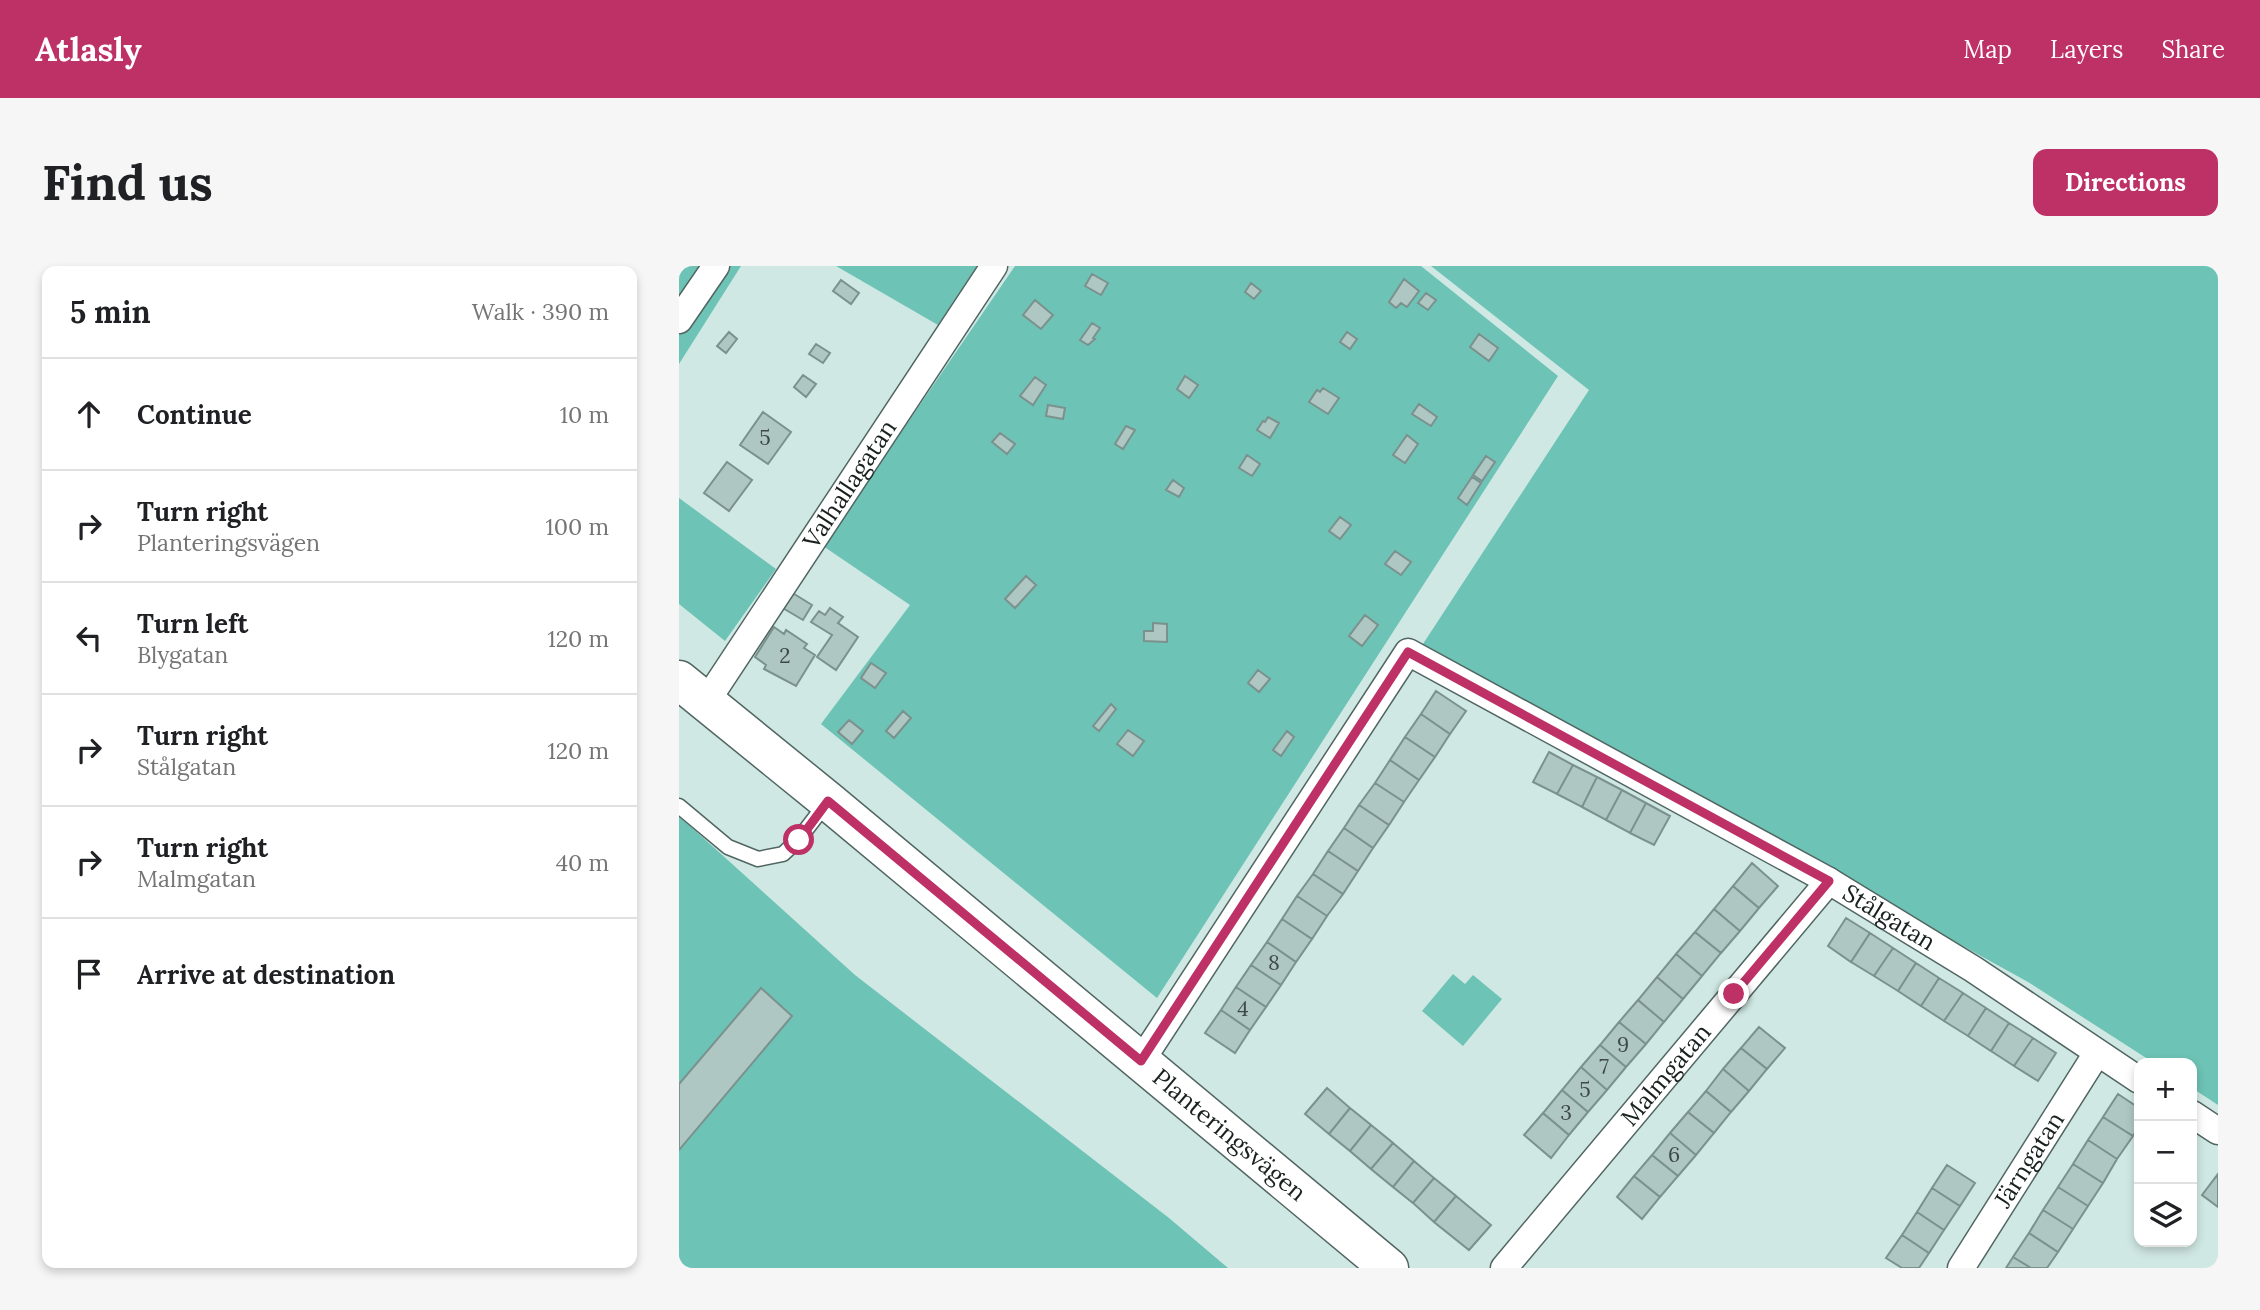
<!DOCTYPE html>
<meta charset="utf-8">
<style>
:root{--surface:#fff;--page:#f6f6f6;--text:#202124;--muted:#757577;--line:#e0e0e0;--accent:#bd3167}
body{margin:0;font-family:Lora,serif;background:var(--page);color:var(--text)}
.controls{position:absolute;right:21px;bottom:21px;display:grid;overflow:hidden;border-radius:14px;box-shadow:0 4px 10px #0003}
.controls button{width:63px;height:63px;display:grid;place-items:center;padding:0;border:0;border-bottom:2px solid var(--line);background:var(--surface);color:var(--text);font:35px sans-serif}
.stop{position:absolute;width:21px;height:21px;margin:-16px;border:5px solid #bd3167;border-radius:50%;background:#fff}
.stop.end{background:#bd3167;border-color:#fff;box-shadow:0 2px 7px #0008}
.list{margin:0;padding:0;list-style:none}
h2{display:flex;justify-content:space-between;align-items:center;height:91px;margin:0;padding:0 28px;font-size:30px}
h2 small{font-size:23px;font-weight:400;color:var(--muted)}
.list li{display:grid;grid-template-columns:46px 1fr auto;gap:21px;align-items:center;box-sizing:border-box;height:112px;padding:0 28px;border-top:2px solid var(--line)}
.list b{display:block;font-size:26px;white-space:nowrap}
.list p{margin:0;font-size:23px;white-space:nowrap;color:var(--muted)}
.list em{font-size:23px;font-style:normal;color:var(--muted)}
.icon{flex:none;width:38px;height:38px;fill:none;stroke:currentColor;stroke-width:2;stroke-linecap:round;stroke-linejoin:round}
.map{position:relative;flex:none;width:1539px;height:1002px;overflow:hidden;border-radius:14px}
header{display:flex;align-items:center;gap:42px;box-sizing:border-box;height:98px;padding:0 35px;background:var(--accent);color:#fff}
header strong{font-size:33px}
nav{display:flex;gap:38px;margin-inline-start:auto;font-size:24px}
.intro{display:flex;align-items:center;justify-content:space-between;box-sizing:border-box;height:168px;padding:0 42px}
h1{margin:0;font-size:49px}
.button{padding:18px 32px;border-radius:14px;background:var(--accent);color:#fff;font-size:24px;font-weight:700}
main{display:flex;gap:42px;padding:0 42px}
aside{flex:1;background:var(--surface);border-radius:14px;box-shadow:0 4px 10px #0003}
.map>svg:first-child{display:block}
</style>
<header>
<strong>Atlasly</strong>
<nav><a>Map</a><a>Layers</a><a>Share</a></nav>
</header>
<div class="intro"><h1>Find us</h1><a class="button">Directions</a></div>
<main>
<aside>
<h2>5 min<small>Walk · 390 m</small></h2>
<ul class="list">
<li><svg class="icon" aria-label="ahead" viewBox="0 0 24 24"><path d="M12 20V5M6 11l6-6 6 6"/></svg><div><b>Continue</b></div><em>10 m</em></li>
<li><svg class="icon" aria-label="right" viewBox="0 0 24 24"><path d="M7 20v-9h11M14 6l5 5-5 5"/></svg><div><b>Turn right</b><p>Planteringsvägen</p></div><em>100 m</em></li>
<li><svg class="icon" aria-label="left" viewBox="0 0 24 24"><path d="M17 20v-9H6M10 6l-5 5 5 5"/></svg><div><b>Turn left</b><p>Blygatan</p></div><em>120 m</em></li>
<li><svg class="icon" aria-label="right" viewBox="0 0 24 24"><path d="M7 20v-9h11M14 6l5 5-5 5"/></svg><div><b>Turn right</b><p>Stålgatan</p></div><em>120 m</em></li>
<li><svg class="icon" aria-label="right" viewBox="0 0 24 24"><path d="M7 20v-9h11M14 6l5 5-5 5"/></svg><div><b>Turn right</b><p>Malmgatan</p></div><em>40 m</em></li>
<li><svg class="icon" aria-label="arrive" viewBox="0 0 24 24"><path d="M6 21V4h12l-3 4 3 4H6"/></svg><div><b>Arrive at destination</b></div></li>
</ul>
</aside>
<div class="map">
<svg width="1539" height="1002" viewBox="0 0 1539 1002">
<rect width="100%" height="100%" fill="#d0e8e3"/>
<path fill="#6dc3b5" d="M0 0H62L0 98Z
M157 0H298L259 59Z
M336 0H742L879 110 478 732 142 458 231 339 144 280Z
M752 0H1539V839L1513 822V797H1475L1349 716 742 381 910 124Z
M0 232 97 303 46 375 0 338Z
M0 550 176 709 490 952 549 1002H0Z
M774 708 786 718 794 709 823 733 784 780 743 745Z"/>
<path fill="#afc7c2" stroke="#7b918d" stroke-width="2" d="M413 8 429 17 422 29 406 20Z
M725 13 740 25 728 41 722 37 717 42 710 36Z
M162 14 180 27 172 38 154 25Z
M572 17 582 25 575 33 566 26Z
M747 27 757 34 749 44 739 37Z
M356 34 374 49 362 63 344 49Z
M413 57 421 62 414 72 416 73 409 79 401 74Z
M50 66 58 73 47 87 38 80Z
M668 66 678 73 671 83 661 76Z
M800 68 819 82 810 95 791 81Z
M137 78 151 87 144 97 130 88Z
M124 109 137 118 127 131 115 121Z
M506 110 519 119 510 132 498 123Z
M356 111 367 119 354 139 341 130Z
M644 122 660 132 649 148 630 136 638 124 641 126Z
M740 138 758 151 752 160 733 148Z
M369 139 386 142 384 153 367 150Z
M84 146 112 166 89 198 61 179Z
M589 151 600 157 591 172 578 164 584 155 586 156Z
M447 160 456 164 444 183 436 178Z
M321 167 336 178 328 188 313 176Z
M728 169 739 178 726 197 714 189Z
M568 189 581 198 573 210 560 202Z
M807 190 816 196 803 215 794 209Z
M48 196 73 214 50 245 25 227Z
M793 211 802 217 788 239 779 232Z
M494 214 505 222 500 231 487 224Z
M661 251 672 259 661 273 650 265Z
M716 285 732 296 722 309 706 298Z
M347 310 357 319 336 342 326 333Z
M112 326 133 339 124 354 102 341Z
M151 342 164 351 159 357 179 371 157 404 138 391 153 369 132 356 140 345 146 349Z
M686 349 699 359 683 380 670 370Z
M474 357 488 358V376L465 375V365H474Z
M95 361 105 368 107 364 128 378 125 382 136 389 117 420 85 403 87 399 76 391Z
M192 397 207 407 196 422 182 412Z
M579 404 591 413 580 426 569 417Z
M757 425 787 445 771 468 742 448Z
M432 438 437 443 420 465 414 460Z
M224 445 232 452 215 472 207 465Z
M742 448 771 468 756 491 726 471Z
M170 454 184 465 173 478 159 466Z
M449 464 465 475 454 490 438 478Z
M608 465 615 471 602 490 594 484Z
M726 471 756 491 740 514 711 494Z
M870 486 894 499 878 528 854 516Z
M711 494 740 514 725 536 696 517Z
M894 499 918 511 903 541 878 528Z
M918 511 943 524 927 554 903 541Z
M696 517 725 536 710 559 680 539Z
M943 524 967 537 951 567 927 554Z
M967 537 991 550 975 579 951 567Z
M680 539 710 559 694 582 665 562Z
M665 562 694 582 679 605 649 585Z
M649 585 679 605 664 628 634 608Z
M1073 597 1099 620 1080 642 1054 620Z
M634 608 664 628 648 650 618 630Z
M1054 620 1080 642 1061 665 1035 643Z
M618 630 648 650 633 673 603 653Z
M1035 643 1061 665 1042 687 1016 666Z
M1167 652 1191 667 1172 696 1149 680Z
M603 653 633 673 617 696 588 676Z
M1016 666 1042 687 1023 710 997 688Z
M1191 667 1214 682 1195 710 1172 696Z
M588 676 617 696 602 719 572 699Z
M1214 682 1237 697 1219 725 1195 710Z
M997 688 1023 710 1004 733 978 711Z
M1237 697 1260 712 1242 740 1219 725Z
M572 699 602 719 587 741 557 721Z
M978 711 1004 733 985 756 959 734Z
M1260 712 1284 727 1265 755 1242 740Z
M557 721 587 741 571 764 542 744Z
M82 722 113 750 0 884V818Z
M1284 727 1307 742 1289 770 1265 755Z
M959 734 985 756 967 778 940 756Z
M1307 742 1330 757 1312 785 1289 770Z
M542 744 571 764 556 787 526 767Z
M940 756 967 778 947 801 921 779Z
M1330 757 1354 772 1335 800 1312 785Z
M1080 761 1106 782 1088 803 1062 782Z
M1354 772 1377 787 1359 815 1335 800Z
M921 779 947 801 928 824 902 801Z
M1062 782 1088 803 1070 825 1044 803Z
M902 801 928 824 909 846 883 824Z
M1044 803 1070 825 1052 846 1027 825Z
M648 822 671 842 650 868 626 848Z
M883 824 909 846 890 869 864 847Z
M1027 825 1052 846 1035 867 1009 846Z
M1439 828 1460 842V860L1454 870 1424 851Z
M671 842 692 859 671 885 650 868Z
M1009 846 1035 867 1017 889 991 867Z
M864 847 890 869 872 892 845 869Z
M1424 851 1454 870 1438 893 1409 874Z
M692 859 714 877 692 903 671 885Z
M991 867 1017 889 999 910 973 889Z
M1409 874 1438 893 1424 917 1394 898Z
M714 877 735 895 714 921 692 903Z
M973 889 999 910 981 931 955 910Z
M735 895 755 912 734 937 714 921Z
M1394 898 1424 917 1409 940 1379 921Z
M1268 899 1296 917 1281 940 1253 922Z
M1539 908V941L1523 929Z
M955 910 981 931 963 953 938 931Z
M755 912 777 930 755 956 734 937Z
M1379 921 1409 940 1394 963 1364 944Z
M1253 922 1281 940 1265 964 1238 946Z
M777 930 812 959 790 984 755 956Z
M1364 944 1394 963 1379 986 1350 967Z
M1238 946 1265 964 1250 987 1223 969Z
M1350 967 1379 986 1368 1002H1352L1334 991Z
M1223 969 1250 987 1240 1002H1223L1207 992Z
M1334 991 1352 1002H1327Z"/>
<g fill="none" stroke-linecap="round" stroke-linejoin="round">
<g stroke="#516662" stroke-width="17">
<path id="lane" d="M0 540 49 581 79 593 104 588 119 574 149 535"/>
</g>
<g stroke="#516662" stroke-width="29">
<g id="street">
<path d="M0 54 37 0"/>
<path id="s1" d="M27 436 315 0"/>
<path id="s2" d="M462 795 729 386 1150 615 1294 703 1460 814"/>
<path d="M1513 848 1539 865"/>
<path id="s3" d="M825 1002 1150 615"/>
<path id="s4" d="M1282 1002 1418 787"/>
</g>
</g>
<g stroke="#516662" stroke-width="41">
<g id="secondary">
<path id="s5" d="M0 414 149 535 710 1002"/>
</g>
</g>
<use href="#lane" stroke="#fff" stroke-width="14"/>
<use href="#street" stroke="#fff" stroke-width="26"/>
<use href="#secondary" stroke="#fff" stroke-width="38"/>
</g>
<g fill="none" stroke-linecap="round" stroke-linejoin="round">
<path stroke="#bd3167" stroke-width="9" d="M120 574 149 535 462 795 729 386 1150 615 1055 728"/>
</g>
<g text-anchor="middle" stroke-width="6" stroke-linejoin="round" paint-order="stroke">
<g font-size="21" fill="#3e4a48">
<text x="86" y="179">5</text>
<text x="106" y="397">2</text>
<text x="595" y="704">8</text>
<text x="564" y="750">4</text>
<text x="944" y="786">9</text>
<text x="925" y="808">7</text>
<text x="906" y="831">5</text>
<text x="887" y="854">3</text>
<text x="995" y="896">6</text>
</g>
<g font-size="24" fill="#18211f" stroke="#ddf5f1">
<text dy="8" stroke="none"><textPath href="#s1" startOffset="261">Valhallagatan</textPath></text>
<text dy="8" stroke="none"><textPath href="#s2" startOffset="1038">Stålgatan</textPath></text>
<text dy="8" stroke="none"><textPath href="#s3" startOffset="252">Malmgatan</textPath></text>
<text dy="8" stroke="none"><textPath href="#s5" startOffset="714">Planteringsvägen</textPath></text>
<text dy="8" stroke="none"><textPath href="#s4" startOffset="128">Järngatan</textPath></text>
</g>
</g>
</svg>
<div class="controls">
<button>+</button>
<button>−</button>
<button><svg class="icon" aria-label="layers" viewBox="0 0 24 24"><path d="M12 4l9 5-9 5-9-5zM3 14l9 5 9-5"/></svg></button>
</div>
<div class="stop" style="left:120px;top:574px"></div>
<div class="stop end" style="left:1055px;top:728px"></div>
</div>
</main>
